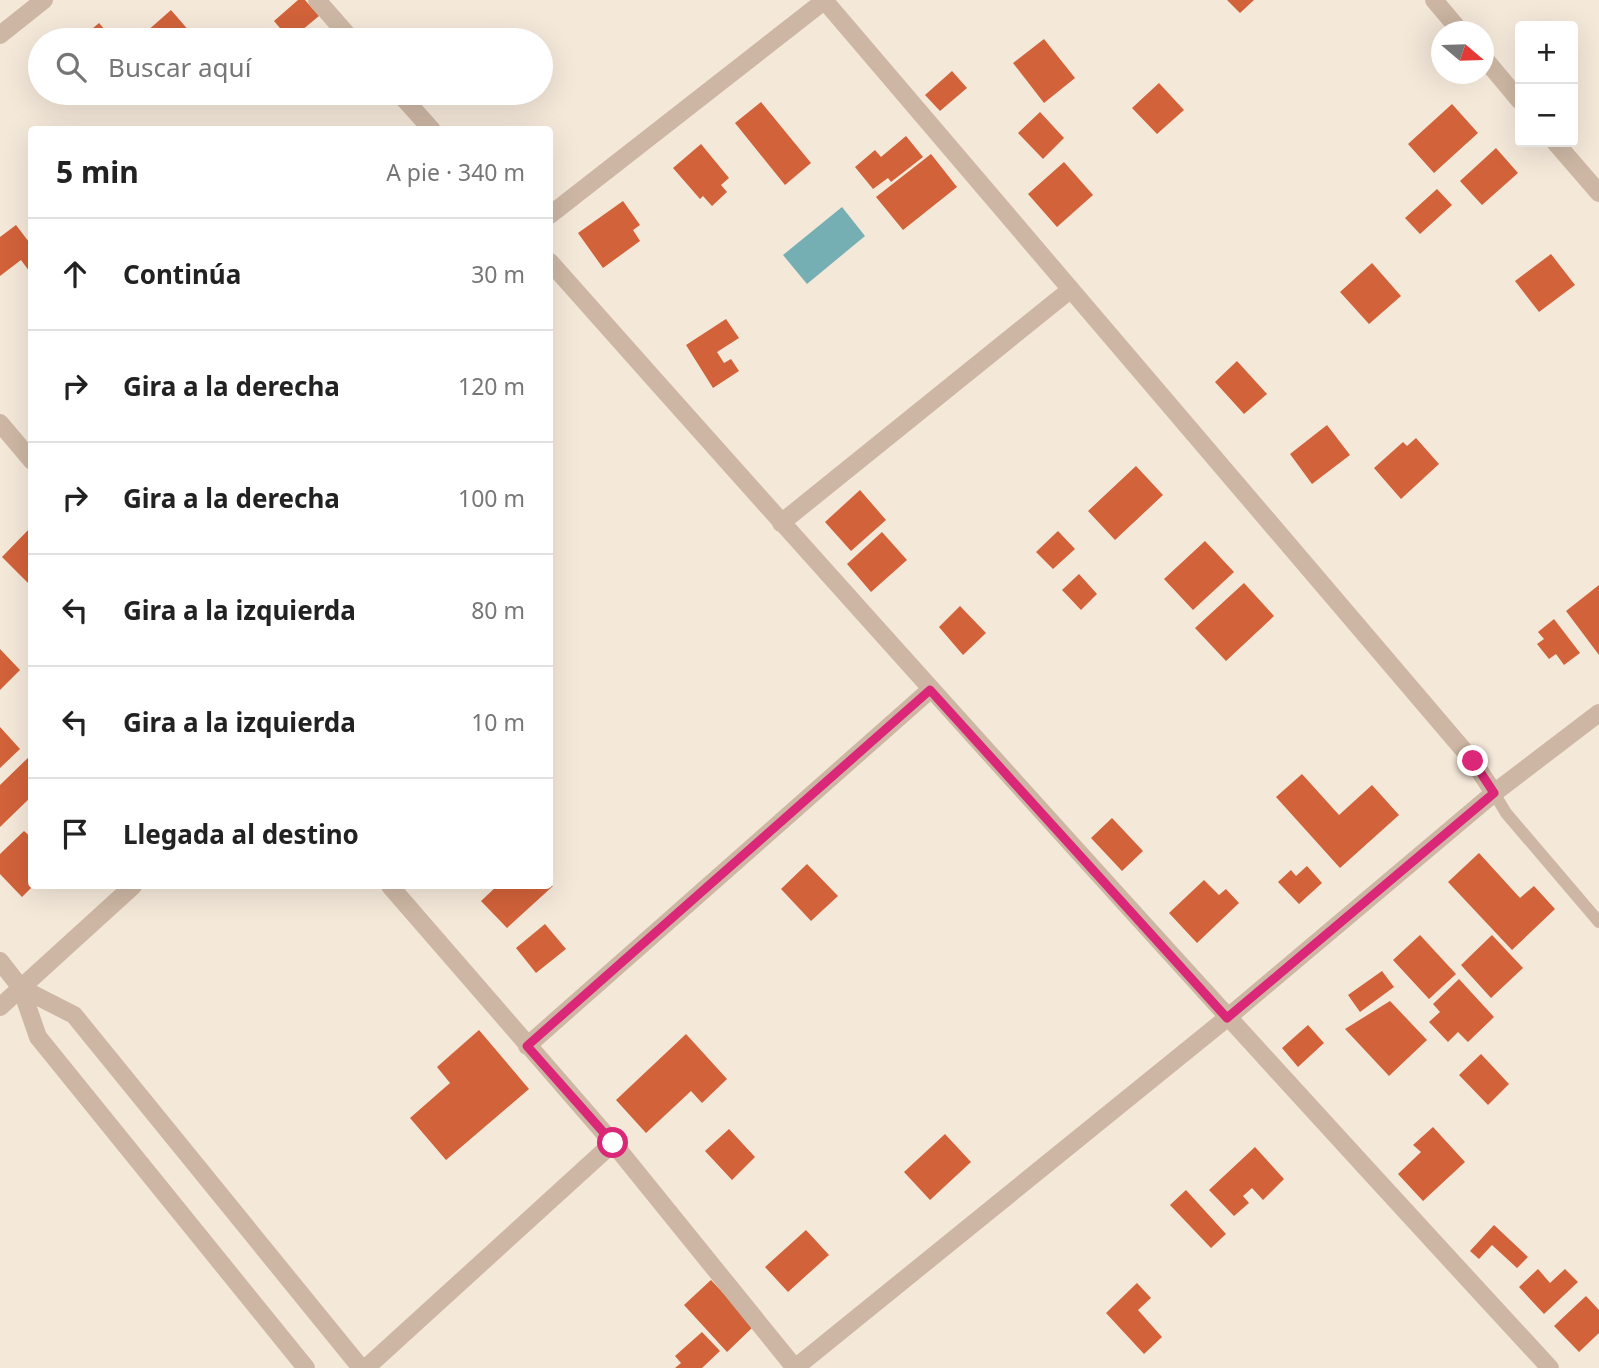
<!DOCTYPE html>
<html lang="es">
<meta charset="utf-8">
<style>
:root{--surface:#fff;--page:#f6f6f6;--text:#222;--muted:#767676;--line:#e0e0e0}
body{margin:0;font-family:"Noto Sans",sans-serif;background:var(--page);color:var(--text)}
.controls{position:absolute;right:21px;top:21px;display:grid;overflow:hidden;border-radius:7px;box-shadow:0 7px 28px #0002}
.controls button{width:63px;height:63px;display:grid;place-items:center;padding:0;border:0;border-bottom:2px solid var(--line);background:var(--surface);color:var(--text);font:35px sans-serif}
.compass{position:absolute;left:1431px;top:21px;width:63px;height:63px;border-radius:50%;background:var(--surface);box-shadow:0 7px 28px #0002;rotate:109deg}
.stop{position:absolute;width:21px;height:21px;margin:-16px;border:5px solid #db2777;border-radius:50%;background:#fff}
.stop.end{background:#db2777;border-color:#fff;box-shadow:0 2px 7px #0008}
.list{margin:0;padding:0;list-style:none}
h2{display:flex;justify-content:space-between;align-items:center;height:91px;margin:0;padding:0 28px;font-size:30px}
h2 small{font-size:23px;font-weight:400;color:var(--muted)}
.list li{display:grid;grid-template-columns:46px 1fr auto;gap:21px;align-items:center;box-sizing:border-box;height:112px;padding:0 28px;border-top:2px solid var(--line)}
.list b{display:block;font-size:26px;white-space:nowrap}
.list em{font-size:23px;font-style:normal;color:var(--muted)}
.icon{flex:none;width:38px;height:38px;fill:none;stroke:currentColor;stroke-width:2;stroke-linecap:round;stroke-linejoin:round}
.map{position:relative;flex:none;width:1599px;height:1368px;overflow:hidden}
.search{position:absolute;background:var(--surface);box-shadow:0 7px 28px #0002;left:28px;top:28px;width:525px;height:77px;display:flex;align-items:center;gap:18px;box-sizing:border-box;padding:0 24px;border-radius:38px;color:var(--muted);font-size:26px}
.panel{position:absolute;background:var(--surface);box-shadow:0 7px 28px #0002;left:28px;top:126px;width:525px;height:763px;border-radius:7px}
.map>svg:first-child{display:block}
</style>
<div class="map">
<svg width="1599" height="1368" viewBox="0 0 1599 1368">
<rect width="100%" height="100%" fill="#f4e8d9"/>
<path fill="#75afb3" d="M842 207 865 236 807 284 783 255Z"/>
<path fill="#d1623a" d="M298 0H305L319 16 290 40 274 21Z
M1227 0H1254L1240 13Z
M171 10 197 40H137Z
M99 23 114 40H79Z
M1044 39 1075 78 1044 103 1013 63Z
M952 71 967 88 940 111 925 95Z
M1159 83 1184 110 1157 134 1132 108Z
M761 102 811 163 785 185 735 123Z
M1452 104 1478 133 1434 173 1408 144Z
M1040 112 1064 138 1043 159 1018 133Z
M906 136 923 157 891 182 888 178 873 189 855 167 875 150 881 157Z
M701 144 729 178 721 185 727 192 712 206 703 196 700 199 673 168Z
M1496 148 1518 173 1482 205 1460 181Z
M931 154 957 187 903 230 876 197Z
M1064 162 1093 195 1057 227 1028 194Z
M1437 189 1452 205 1420 234 1405 218Z
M623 201 640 225 633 230 640 241 603 268 578 233Z
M16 225 32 246V275L21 260 0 276V237Z
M1551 254 1575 285 1539 312 1515 281Z
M1372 263 1401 296 1369 324 1340 292Z
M726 319 739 338 717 352 724 363 731 359 739 371 713 388 686 345Z
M1237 361 1267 394 1244 414 1215 382Z
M1327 425 1350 455 1312 484 1290 454Z
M1416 438 1439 464 1401 499 1374 468 1403 442 1407 446Z
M1136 466 1163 495 1115 540 1088 511Z
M860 490 886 520 851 551 825 522Z
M32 526V581L29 584 2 557Z
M1058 531 1075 549 1053 569 1036 552Z
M882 532 907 560 871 592 847 564Z
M1205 541 1234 572 1193 610 1164 579Z
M1079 574 1097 594 1081 610 1062 590Z
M1244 583 1274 616 1226 661 1195 628Z
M1599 585V655L1566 611Z
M960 606 986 633 963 655 939 627Z
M1554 619 1580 653 1564 665 1556 654 1549 659 1537 644 1544 639 1538 632Z
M0 649 20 670 0 690Z
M0 727 20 749 0 768Z
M32 754V796L0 827V785Z
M1302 774 1339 815 1372 785 1399 815 1340 868 1276 797Z
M1112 818 1143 851 1122 871 1091 838Z
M24 831 32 838V887L22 897 0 874V854Z
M1479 853 1520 898 1534 886 1555 909 1512 950 1448 882Z
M807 864 838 896 811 921 781 889Z
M1307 866 1322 883 1299 904 1278 882 1291 870 1296 876Z
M1204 880 1219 895 1226 889 1239 903 1197 943 1169 913Z
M497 886H553L507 928 481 901Z
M545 924 566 949 536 973 516 948Z
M1420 935 1456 974 1429 999 1393 960Z
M1492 935 1523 968 1491 998 1461 965Z
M1382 971 1394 987 1360 1012 1348 995Z
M1459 979 1494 1017 1468 1042 1458 1032 1448 1042 1429 1022 1440 1012 1433 1004Z
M1390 1001 1427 1040 1389 1076 1345 1029Z
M1308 1025 1324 1043 1298 1067 1282 1048Z
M479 1030 529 1089 446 1160 410 1118 450 1083 437 1067Z
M686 1034 727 1079 702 1103 691 1091 646 1133 616 1100Z
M1481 1054 1509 1084 1488 1105 1459 1075Z
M1433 1127 1465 1162 1423 1201 1398 1174 1421 1152 1413 1145Z
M729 1129 755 1157 732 1180 705 1151Z
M945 1134 971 1162 930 1200 904 1172Z
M1255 1147 1284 1179 1263 1200 1252 1188 1243 1196 1249 1203 1234 1216 1209 1190Z
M1186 1190 1226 1234 1211 1248 1170 1205Z
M1494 1225 1528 1257 1517 1268 1492 1245 1479 1259 1470 1251Z
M806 1230 829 1255 788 1292 765 1267Z
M1538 1269 1550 1283 1565 1269 1578 1282 1544 1314 1519 1287Z
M711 1280 754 1326 727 1352 684 1305Z
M1137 1283 1151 1298 1138 1310 1162 1337 1144 1354 1106 1313Z
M1586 1296 1599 1310V1333L1579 1352 1554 1326Z
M702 1332 720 1351 702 1368H675L681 1363 675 1356Z"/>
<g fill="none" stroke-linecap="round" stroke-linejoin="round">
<path stroke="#cdb7a4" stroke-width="12" d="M1494 793 1506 813 1599 922"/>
<path stroke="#cdb7a4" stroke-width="18" d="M317 0 352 40
M824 0 1473 761 1494 793
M1434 0 1461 32
M0 35 44 0
M1484 58 1520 101
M399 93 432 130
M1555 142 1599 193
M550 215 824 1
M550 262C880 634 1213 1003 1550 1368
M0 423 32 461
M781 523 1070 290
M390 886 613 1143 795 1368
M0 961 21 988
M0 1007 133 886
M527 1046 930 690
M306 1368 38 1037 21 988 74 1015 361 1368
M366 1368 613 1143
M795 1368 1227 1018 1494 793 1599 713"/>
</g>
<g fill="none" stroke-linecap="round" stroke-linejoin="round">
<path stroke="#db2777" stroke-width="9" d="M613 1143 527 1046 930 690 1227 1018 1494 793 1473 761"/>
</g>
</svg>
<div class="controls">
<button>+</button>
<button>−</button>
</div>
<svg class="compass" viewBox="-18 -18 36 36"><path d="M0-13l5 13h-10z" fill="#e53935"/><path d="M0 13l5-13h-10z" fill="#767676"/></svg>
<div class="stop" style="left:613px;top:1143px"></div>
<div class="stop end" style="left:1473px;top:761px"></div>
<div class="search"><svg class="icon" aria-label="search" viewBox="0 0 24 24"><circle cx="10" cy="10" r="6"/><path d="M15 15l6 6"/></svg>Buscar aquí</div>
<section class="panel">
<h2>5 min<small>A pie · 340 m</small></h2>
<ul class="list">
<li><svg class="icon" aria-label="ahead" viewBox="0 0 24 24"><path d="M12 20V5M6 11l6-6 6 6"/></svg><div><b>Continúa</b></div><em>30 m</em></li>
<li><svg class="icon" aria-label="right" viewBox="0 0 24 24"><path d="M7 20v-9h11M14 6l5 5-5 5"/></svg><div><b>Gira a la derecha</b></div><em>120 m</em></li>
<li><svg class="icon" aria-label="right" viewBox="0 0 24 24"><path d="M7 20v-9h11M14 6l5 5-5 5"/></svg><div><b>Gira a la derecha</b></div><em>100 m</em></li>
<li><svg class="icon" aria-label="left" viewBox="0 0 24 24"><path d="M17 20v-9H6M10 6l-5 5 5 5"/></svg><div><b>Gira a la izquierda</b></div><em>80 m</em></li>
<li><svg class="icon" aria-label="left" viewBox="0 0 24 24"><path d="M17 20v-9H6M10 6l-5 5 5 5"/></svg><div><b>Gira a la izquierda</b></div><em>10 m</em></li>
<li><svg class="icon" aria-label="arrive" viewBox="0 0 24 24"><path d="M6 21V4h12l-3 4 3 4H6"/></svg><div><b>Llegada al destino</b></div></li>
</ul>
</section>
</div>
